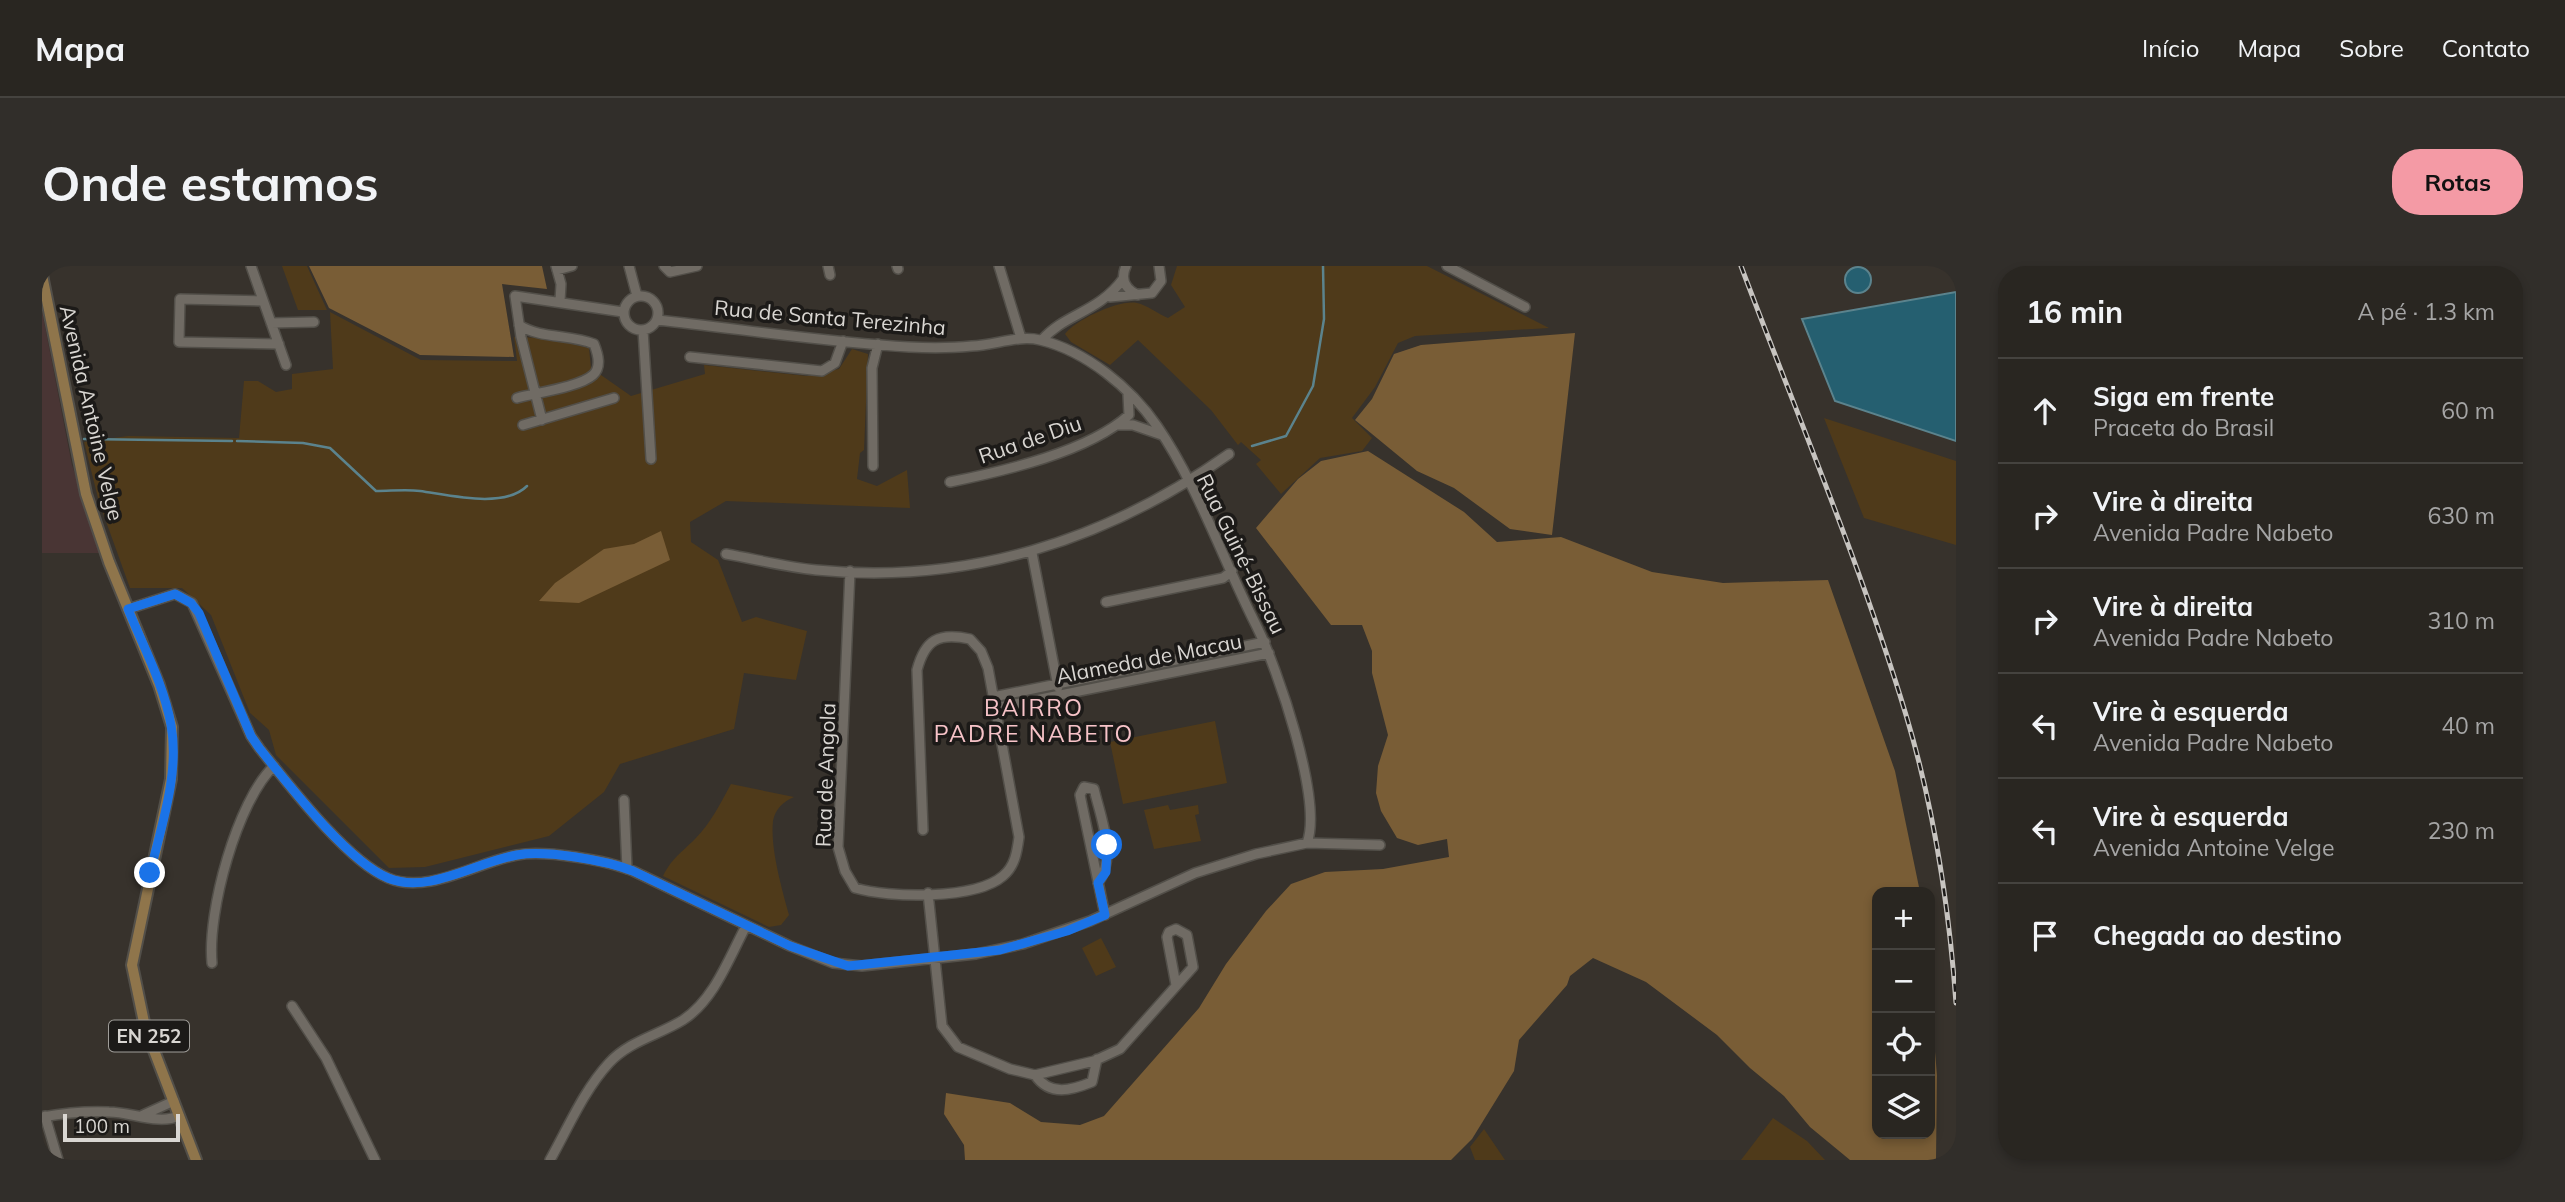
<!DOCTYPE html>
<html lang="pt">
<meta charset="utf-8">
<style>
:root{--surface:#292621;--page:#312e2a;--text:#f1f3f6;--muted:#a5a5a5;--line:#45433f;--accent:#f49aa5}
body{margin:0;font-family:Mulish,sans-serif;background:var(--page);color:var(--text)}
.controls{position:absolute;right:21px;bottom:21px;display:grid;overflow:hidden;border-radius:14px;box-shadow:0 4px 10px #0003}
.controls button{width:63px;height:63px;display:grid;place-items:center;padding:0;border:0;border-bottom:2px solid var(--line);background:var(--surface);color:var(--text);font:35px sans-serif}
.scale{position:absolute;left:21px;bottom:18px;width:117px;box-sizing:border-box;padding-left:7px;border:4px solid #d9d6d2;border-top:0;font-size:19px;line-height:24px;white-space:nowrap;color:#d9d6d2;-webkit-text-stroke:5px #1c1a18;paint-order:stroke}
.stop{position:absolute;width:21px;height:21px;margin:-16px;border:5px solid #1a73e8;border-radius:50%;background:#fff}
.stop.end{background:#1a73e8;border-color:#fff;box-shadow:0 2px 7px #0008}
.list{margin:0;padding:0;list-style:none}
h2{display:flex;justify-content:space-between;align-items:center;height:91px;margin:0;padding:0 28px;font-size:30px}
h2 small{font-size:23px;font-weight:400;color:var(--muted)}
.list li{display:grid;grid-template-columns:46px 1fr auto;gap:21px;align-items:center;box-sizing:border-box;height:105px;padding:0 28px;border-top:2px solid var(--line)}
.list b{display:block;font-size:26px;white-space:nowrap}
.list p{margin:0;font-size:23px;white-space:nowrap;color:var(--muted)}
.list em{font-size:23px;font-style:normal;color:var(--muted)}
.icon{flex:none;width:38px;height:38px;fill:none;stroke:currentColor;stroke-width:2;stroke-linecap:round;stroke-linejoin:round}
.map{position:relative;flex:none;width:1914px;height:894px;overflow:hidden;border-radius:28px}
header{display:flex;align-items:center;gap:42px;box-sizing:border-box;height:98px;padding:0 35px;background:var(--surface);border-bottom:2px solid var(--line)}
header strong{font-size:33px}
nav{display:flex;gap:38px;margin-inline-start:auto;font-size:24px}
.intro{display:flex;align-items:center;justify-content:space-between;box-sizing:border-box;height:168px;padding:0 42px}
h1{margin:0;font-size:49px}
.button{padding:18px 32px;border-radius:28px;background:var(--accent);color:#111;font-size:24px;font-weight:700}
main{display:flex;gap:42px;padding:0 42px}
aside{flex:1;background:var(--surface);border-radius:28px;box-shadow:0 4px 10px #0003}
.map>svg:first-child{display:block}
</style>
<header>
<strong>Mapa</strong>
<nav><a>Início</a><a>Mapa</a><a>Sobre</a><a>Contato</a></nav>
</header>
<div class="intro"><h1>Onde estamos</h1><a class="button">Rotas</a></div>
<main>
<div class="map">
<svg width="1914" height="894" viewBox="0 0 1914 894">
<rect width="100%" height="100%" fill="#37322c"/>
<path fill="#493534" d="M0 45 30 199 59 287H0Z"/>
<path fill="#4f3a1a" d="M240 0H265L285 44H256Z
M1135 0H1385L1507 62 1373 70 1356 77 1333 121 1310 152 1330 172 1320 185 1278 192 1239 228 1214 198 1219 194 1199 176 1196 179 1169 144 1096 74 1068 99 1029 76 1023 68C1033 54 1078 33 1095 37 1105 39 1116 48 1126 52L1143 41 1129 19Z
M288 46 379 94 475 95 472 71 504 72 547 82 549 102 589 130 663 108 662 99 765 110 797 103 810 83 826 88 822 184 818 187 815 213 835 220 865 204 868 242 684 235 648 256 649 276 676 294 700 356 714 351 765 365 754 414 702 407 692 463 578 498 562 526 507 570 383 601 347 602 234 489 227 464 208 447 169 349 140 322H88L57 236 42 176 86 170 197 172 202 115H216L234 126 250 123V108L291 103Z
M1782 152 1914 195V279L1822 252Z
M1173 455 1185 517 1081 538 1068 476Z
M689 518 752 531C742 535 733 543 731 555 728 582 740 623 747 649L739 659 727 661 621 610C631 591 638 588 653 573 669 557 678 538 689 518Z
M1126 539 1128 544 1156 539 1157 548 1153 549 1159 575 1112 583 1102 544Z
M1059 672 1074 701 1054 710 1040 682Z
M1731 852 1765 875 1783 894H1699Z
M1442 863 1463 894H1433L1428 881Z"/>
<path fill="#795d36" d="M267 0H500L505 23 460 18 472 91 378 89 287 42Z
M1533 67 1510 269 1468 263 1412 222 1375 205 1313 154 1330 133 1352 88 1379 79Z
M1326 185 1422 246 1455 276 1519 271 1610 306 1681 317 1786 314 1853 505 1878 626H1835V868H1888V727L1895 809 1894 894H1808L1768 861 1742 830 1708 802 1675 769 1604 716 1551 692 1528 710 1525 719 1477 774 1472 805 1430 873 1409 894H923L922 879 902 848 904 827 968 837 999 856 1038 859 1062 850 1157 742 1184 698 1224 645 1249 618 1283 606 1341 603 1407 591 1405 573 1376 579 1355 572 1339 545 1334 527 1336 500 1346 469 1330 407V385L1320 359H1289L1214 262 1256 213 1279 195Z
M619 265 628 294 537 337 497 335 513 317 562 283 592 278Z"/>
<path fill="#255f70" stroke="#5b838d" stroke-width="2" d="M1803 14a13 13 0 1 1 26 0a13 13 0 1 1-26 0Z
M1914 26V175L1793 135 1760 53Z"/>
<g fill="none" stroke-linecap="round" stroke-linejoin="round">
<path stroke="#5b838d" stroke-width="2.5" d="M42 173 190 175
M195 175 261 177 288 182 334 225C349 225 364 223 378 225 407 229 462 243 485 220
M1210 180 1244 170 1271 120 1282 53 1281 0"/>
<g stroke="#524f49" stroke-width="12">
<path id="minor" d="M209 0 244 99
M514 0 519 18 518 35
M587 0 595 30
M622 0 628 6 655 0
M786 0 788 9
M855 0 856 3
M957 0 979 72
M1084 0C1078 13 1083 23 1096 29
M1405 0 1483 41
M515 4 530 0
M582 47a17 17 0 1 1 34 0a17 17 0 1 1-34 0Z
M1068 31 1110 27 1119 15 1117 0
M221 35 138 33 137 76 237 78
M615 54C699 63 783 76 867 81 888 82 910 82 930 80 953 79 976 69 998 74 1044 85 1089 122 1115 160 1155 218 1182 296 1214 359 1235 401 1281 534 1265 577
M229 57 272 56
M601 64 609 193
M1000 74C1022 48 1056 47 1081 13
M648 91 780 105 793 97 801 75
M475 132C493 127 538 121 551 109 560 101 556 88 552 78 529 68 498 73 477 59
M500 154 479 71 473 30 581 46
M481 159 572 132
M1077 159H1091L1120 169
M831 200 830 102 836 78
M908 216C962 205 1046 186 1087 149L1086 129
M990 287 1016 421
M684 288C713 293 744 301 774 304 925 319 1064 275 1187 188
M808 305 796 581 803 605 813 622C847 632 933 634 961 610 973 600 975 586 977 571L946 402 939 385 928 373C896 366 883 374 875 404L881 564
M1064 336 1181 312 1190 305
M86 343 133 328 150 337 209 470 218 483C247 519 305 595 346 612 386 629 435 596 475 589 503 584 564 594 591 605L748 680 791 697 820 700 934 688 981 678 1048 655 1153 607 1214 588 1265 577 1338 579
M951 431 1223 376
M953 442 1227 387
M582 534 585 603
M1056 617C1075 590 1059 553 1052 523L1042 521 1038 529 1063 649
M886 627 900 760 916 781 968 803 993 809 1052 795 1078 783 1151 701 1145 669 1134 663 1127 666 1125 671 1134 719
M170 697C165 646 195 535 232 500
M250 740 284 792 333 894
M993 809C1008 831 1030 824 1050 816L1055 793
M101 849 132 835
M3 850 16 894
M0 851C22 847 44 845 67 846 89 846 116 859 137 850
M508 894C526 862 542 824 567 797 587 775 617 769 641 754 672 734 687 692 704 660"/>
</g>
<g stroke="#524f49" stroke-width="14">
<path id="major" d="M0 9 44 228 67 296 117 419 130 461 129 513 90 699 103 761 154 894"/>
</g>
<use href="#minor" stroke="#706b64" stroke-width="9"/>
<use href="#major" stroke="#8f754b" stroke-width="10"/>
<g stroke="#c7c4c0" stroke-width="5">
<path id="rail" d="M1699 0C1755 149 1818 297 1864 449 1892 542 1907 641 1914 737"/>
</g>
<use href="#rail" stroke="#1c1a18" stroke-width="2.5" stroke-dasharray="8" stroke-linecap="butt"/>
</g>
<g fill="none" stroke-linecap="round" stroke-linejoin="round">
<path stroke="#1a73e8" stroke-width="9" d="M108 607C119 561 138 507 129 459 122 419 101 380 86 343L133 328 149 337 157 347 209 470 218 483C247 519 305 595 346 612 386 629 434 596 475 589 504 584 563 594 591 605L748 680 806 700 958 684 1025 665 1063 649 1056 617 1064 606 1065 579"/>
</g>
<g text-anchor="middle" stroke-width="7" stroke-linejoin="round" paint-order="stroke">
<rect fill="#1c1a18" stroke="#a09e9a" stroke-width="2" x="67" y="754.5" width="80" height="31" rx="5"/>
<g font-size="19" font-weight="bold" fill="#d9d6d2">
<text x="107" y="777">EN 252</text>
</g>
<g font-size="21" fill="#d9d6d2" stroke="#1c1a18">
<text transform="translate(788 52) rotate(5)" y="7">Rua de Santa Terezinha</text>
<text transform="translate(49 147) rotate(77)" y="7">Avenida Antoine Velge</text>
<text transform="translate(988 174) rotate(-19)" y="7">Rua de Diu</text>
<text transform="translate(1199 288) rotate(64)" y="7">Rua Guiné-Bissau</text>
<text transform="translate(1107 393) rotate(-11)" y="7">Alameda de Macau</text>
<text transform="translate(784 509) rotate(-88)" y="7">Rua de Angola</text>
</g>
<g font-size="23" letter-spacing="2" fill="#f7c3c8" stroke="#1c1a18">
<text x="992" y="450">BAIRRO<tspan x="992" dy="26">PADRE NABETO</tspan></text>
</g>
</g>
</svg>
<div class="controls">
<button>+</button>
<button>−</button>
<button><svg class="icon" aria-label="locate" viewBox="0 0 24 24"><circle cx="12" cy="12" r="6"/><path d="M12 2v4M12 18v4M2 12h4M18 12h4"/></svg></button>
<button><svg class="icon" aria-label="layers" viewBox="0 0 24 24"><path d="M12 4l9 5-9 5-9-5zM3 14l9 5 9-5"/></svg></button>
</div>
<div class="scale">100 m</div>
<div class="stop" style="left:1065px;top:579px"></div>
<div class="stop end" style="left:108px;top:607px"></div>
</div>
<aside>
<h2>16 min<small>A pé · 1.3 km</small></h2>
<ul class="list">
<li><svg class="icon" aria-label="ahead" viewBox="0 0 24 24"><path d="M12 20V5M6 11l6-6 6 6"/></svg><div><b>Siga em frente</b><p>Praceta do Brasil</p></div><em>60 m</em></li>
<li><svg class="icon" aria-label="right" viewBox="0 0 24 24"><path d="M7 20v-9h11M14 6l5 5-5 5"/></svg><div><b>Vire à direita</b><p>Avenida Padre Nabeto</p></div><em>630 m</em></li>
<li><svg class="icon" aria-label="right" viewBox="0 0 24 24"><path d="M7 20v-9h11M14 6l5 5-5 5"/></svg><div><b>Vire à direita</b><p>Avenida Padre Nabeto</p></div><em>310 m</em></li>
<li><svg class="icon" aria-label="left" viewBox="0 0 24 24"><path d="M17 20v-9H6M10 6l-5 5 5 5"/></svg><div><b>Vire à esquerda</b><p>Avenida Padre Nabeto</p></div><em>40 m</em></li>
<li><svg class="icon" aria-label="left" viewBox="0 0 24 24"><path d="M17 20v-9H6M10 6l-5 5 5 5"/></svg><div><b>Vire à esquerda</b><p>Avenida Antoine Velge</p></div><em>230 m</em></li>
<li><svg class="icon" aria-label="arrive" viewBox="0 0 24 24"><path d="M6 21V4h12l-3 4 3 4H6"/></svg><div><b>Chegada ao destino</b></div></li>
</ul>
</aside>
</main>
